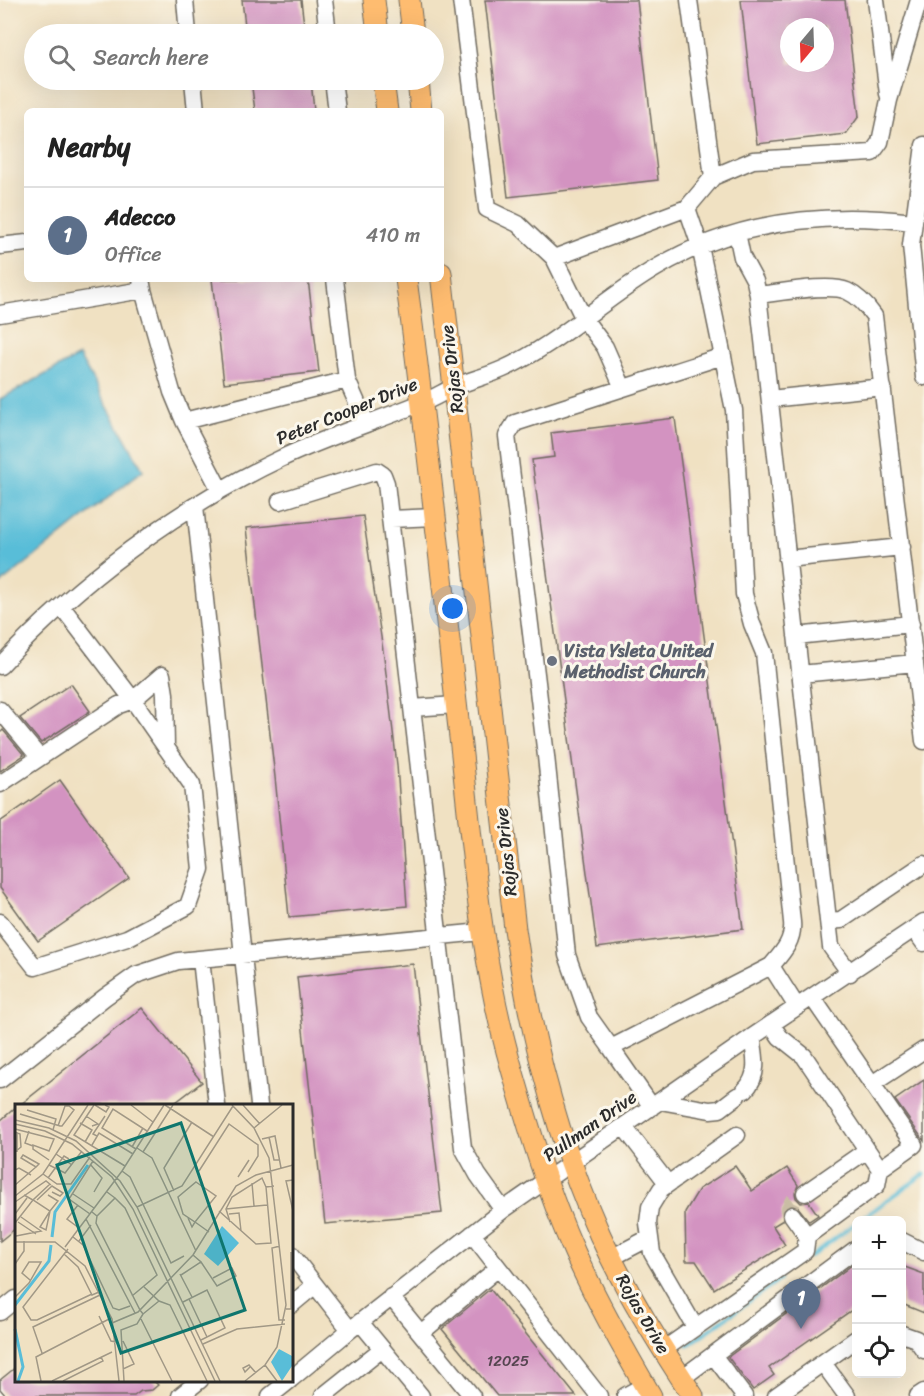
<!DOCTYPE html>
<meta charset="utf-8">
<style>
:root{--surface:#fff;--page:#f6f6f6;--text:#222;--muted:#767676;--line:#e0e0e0;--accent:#d1495b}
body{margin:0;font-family:Sriracha,sans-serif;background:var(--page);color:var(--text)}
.controls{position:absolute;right:18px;bottom:18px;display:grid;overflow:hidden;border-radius:9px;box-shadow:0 6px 24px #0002}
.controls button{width:54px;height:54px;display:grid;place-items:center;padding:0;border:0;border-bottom:2px solid var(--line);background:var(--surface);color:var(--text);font:30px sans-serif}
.compass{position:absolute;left:780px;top:18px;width:54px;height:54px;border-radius:50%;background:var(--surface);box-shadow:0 6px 24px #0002;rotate:199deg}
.you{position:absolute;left:453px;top:609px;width:21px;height:21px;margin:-15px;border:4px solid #fff;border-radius:50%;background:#1a73e8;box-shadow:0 0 0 9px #1a73e833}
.badge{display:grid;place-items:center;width:39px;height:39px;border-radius:50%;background:var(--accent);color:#fff;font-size:20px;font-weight:700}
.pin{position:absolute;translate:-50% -50px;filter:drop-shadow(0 2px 3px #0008)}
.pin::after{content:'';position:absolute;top:32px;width:21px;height:18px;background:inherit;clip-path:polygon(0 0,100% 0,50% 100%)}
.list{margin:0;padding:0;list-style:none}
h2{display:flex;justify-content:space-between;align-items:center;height:78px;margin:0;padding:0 24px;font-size:26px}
h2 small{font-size:20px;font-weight:400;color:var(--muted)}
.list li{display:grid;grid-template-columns:39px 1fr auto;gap:18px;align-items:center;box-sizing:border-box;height:96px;padding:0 24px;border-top:2px solid var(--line)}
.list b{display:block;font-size:22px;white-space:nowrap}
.list p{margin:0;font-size:20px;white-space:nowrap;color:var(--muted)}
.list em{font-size:20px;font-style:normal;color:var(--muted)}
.icon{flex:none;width:33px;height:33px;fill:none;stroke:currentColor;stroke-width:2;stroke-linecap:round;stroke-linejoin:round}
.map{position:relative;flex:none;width:924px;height:1396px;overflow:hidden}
.search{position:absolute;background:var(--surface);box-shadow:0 6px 24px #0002;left:24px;top:24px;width:420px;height:66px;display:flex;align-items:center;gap:15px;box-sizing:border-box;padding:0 21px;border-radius:33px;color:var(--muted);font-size:22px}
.panel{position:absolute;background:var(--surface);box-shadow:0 6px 24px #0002;left:24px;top:108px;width:420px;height:174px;border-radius:9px}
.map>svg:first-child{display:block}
</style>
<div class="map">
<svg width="924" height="1396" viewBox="0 0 924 1396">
<rect width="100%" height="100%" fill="#fbf7ec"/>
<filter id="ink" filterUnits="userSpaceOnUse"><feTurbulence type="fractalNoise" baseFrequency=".0167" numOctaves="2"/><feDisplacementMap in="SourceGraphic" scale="12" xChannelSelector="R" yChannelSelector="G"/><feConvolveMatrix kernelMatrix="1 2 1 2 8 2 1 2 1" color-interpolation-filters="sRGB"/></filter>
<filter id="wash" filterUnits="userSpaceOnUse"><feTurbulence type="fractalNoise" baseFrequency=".008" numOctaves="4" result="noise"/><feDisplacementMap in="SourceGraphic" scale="24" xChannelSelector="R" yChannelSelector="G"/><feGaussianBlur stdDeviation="1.35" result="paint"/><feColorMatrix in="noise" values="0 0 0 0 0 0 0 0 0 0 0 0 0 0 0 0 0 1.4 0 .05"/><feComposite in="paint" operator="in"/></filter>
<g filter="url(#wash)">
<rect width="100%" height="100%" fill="#f0e1c2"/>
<path fill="#59bdd8" stroke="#427482" stroke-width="1.5" d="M79 356 143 470 0 584V399Z"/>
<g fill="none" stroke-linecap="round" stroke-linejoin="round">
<path stroke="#59bdd8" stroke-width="4" d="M860 1220 924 1174
M810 1257 856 1223
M688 1345 780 1279"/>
</g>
<g id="blocks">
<path fill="#d393c1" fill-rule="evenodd" d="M242 0H301L305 34H246Z
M485 0H637L658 180 508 197Z
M741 0H845L859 116 846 134 757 144ZM789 27H825V63H789Z
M251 80H311L314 111H255Z
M212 279H308L319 372 224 383Z
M675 418 743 929 597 948 532 460 554 457 551 433Z
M363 516 384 657 397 765 407 906 289 917 275 777 246 528Z
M71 684 90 711 41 743 20 718Z
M3 730 24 755 0 771V733Z
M60 780 129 878 38 941 0 888V822Z
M413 964 442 1213 325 1224 297 977Z
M142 1008 202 1082 172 1105H20Z
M924 1080V1141L895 1100Z
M16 1107V1228L0 1241V1121Z
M735 1166 752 1191 787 1168 798 1185 795 1193 796 1198 801 1203 809 1202 818 1215 809 1221 797 1206H786L782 1211 783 1220 773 1226 785 1245 714 1289 696 1261H686L685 1212 699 1189Z
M856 1262V1307L769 1368 774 1375 753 1390 728 1357Z
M902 1266 924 1274V1313L902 1304Z
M490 1289 576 1396H497L442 1329Z
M16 1367V1380H153L158 1385 152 1390 141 1391 134 1396H6L0 1389V1380Z"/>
</g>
</g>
<g filter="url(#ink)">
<use href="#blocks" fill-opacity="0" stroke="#706b60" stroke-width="1.5"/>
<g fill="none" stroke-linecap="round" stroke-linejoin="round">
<path stroke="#c9bda4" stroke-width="16" stroke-dasharray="16 8" stroke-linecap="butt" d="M792 1215 788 1210 792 1202 805 1193"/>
<g stroke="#706b60" stroke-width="19">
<path id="minor" d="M185 0 188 34
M324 0 328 34
M461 0 487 209 518 224 554 258 584 319 605 347 623 388
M689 0 713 177
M876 0 888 94
M193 80 196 111
M333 80 337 111
M924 145 911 245 924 377
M687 208 713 177 753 160 872 153 880 142 889 100 919 0
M737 233 742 257 755 281 758 295 831 947 850 973
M0 246 27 243
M554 258 687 208 700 246 734 410 744 594 752 624 764 653 792 922C794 941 782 953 771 966
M141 279 143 290 172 392 184 421
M335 279 347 380 366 423
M758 295C778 293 830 283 847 291 858 296 867 306 874 316L924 741
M0 314 143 290
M770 399 883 387
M220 490 184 421 347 380
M280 501 377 471 383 475 386 483 463 1148 478 1175 503 1210
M195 506 259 1105
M391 519 435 517
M787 559 902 547
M62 607 133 700 162 675 165 694 166 748
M796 636 911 624
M0 666C78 582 177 508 280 459 326 437 374 422 421 403 433 399 443 392 454 387 470 380 488 376 503 369 559 344 603 299 656 268 735 221 823 211 913 222
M800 674 915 663
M412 708 456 705
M0 710 39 757
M0 784 119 705 133 700 192 785 201 869 188 906 127 938 35 967 0 922
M828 921 841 920 924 864
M914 929 924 943
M201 959 217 1105
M771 1024 780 1037 804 1056 880 1169
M611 1048 589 1017 567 955 546 756 507 436 515 423 723 356
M0 1080 105 997 136 975 178 961 482 932
M872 1084 924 1050
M745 1090C760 1075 755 1055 752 1037
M660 1101 710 1110 720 1109 737 1096
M652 1107 611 1048 771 966 797 1007
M624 1127 668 1184
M805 1193 867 1150
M792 1215 807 1236
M472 1234 599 1396
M902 1241 924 1252
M291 1254 350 1330
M611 1258 649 1238
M391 1297 472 1396
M291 1305 315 1285
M0 1312 16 1299
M360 1322 421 1396
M695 1327 652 1253 648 1223 650 1207 661 1189 737 1135
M421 1333 498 1268
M902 1334 916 1339 924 1350
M663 1350 805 1251 807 1236 877 1185 880 1169 914 1145 812 997
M713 1355 744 1396
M823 1363 847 1396
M682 1378 856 1249
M291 1379 350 1330 503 1210 752 1037 924 922
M180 1396 200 1380
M270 1396 290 1380
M323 1396 382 1349
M625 1396 645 1385
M776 1396 856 1339
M918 1396 924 1392"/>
</g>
<g stroke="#706b60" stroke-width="23">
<path id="major" d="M374 0 378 34
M409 0 413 34
M383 80 387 111
M418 80 421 111
M441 273 515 929C530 1033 557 1139 600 1235 626 1292 659 1344 693 1396
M406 279C427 434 443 590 461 746 473 853 481 962 511 1066 529 1129 548 1193 575 1253 597 1302 624 1350 651 1396"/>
</g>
<use href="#minor" stroke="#fff" stroke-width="16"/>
<use href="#major" stroke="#febc70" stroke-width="21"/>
</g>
</g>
<circle fill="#6b7280" stroke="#fbf7ec" stroke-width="2" cx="552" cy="661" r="6"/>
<g text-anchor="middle" stroke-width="6" stroke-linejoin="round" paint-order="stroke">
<g font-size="15" fill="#554550">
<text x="508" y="1366">12025</text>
</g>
<g font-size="18" fill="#2b2b2b" stroke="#fbf7ec">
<text transform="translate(452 369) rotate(-97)" y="6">Rojas Drive</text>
<text transform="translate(347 411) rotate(-22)" y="6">Peter Cooper Drive</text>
<text transform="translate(506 852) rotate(-96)" y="6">Rojas Drive</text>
<text transform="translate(590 1126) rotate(-35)" y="6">Pullman Drive</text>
<text transform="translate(643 1314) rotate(60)" y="6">Rojas Drive</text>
</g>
<g font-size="18" font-weight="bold" fill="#5b616d" stroke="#fbf7ec" text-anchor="start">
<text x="564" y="657">Vista Ysleta United<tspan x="564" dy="21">Methodist Church</tspan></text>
</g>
</g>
<g transform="translate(15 1104)">
<rect width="278" height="278" fill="#f0e1c2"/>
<path d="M207 122 224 139 203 162 189 150ZM264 245 277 252V262L267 277 256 258Z" fill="#59bdd8"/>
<path fill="none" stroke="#59bdd8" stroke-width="3" d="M37 133 40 108 73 61M0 201 34 157 36 141M0 225 8 263 3 277"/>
<path fill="none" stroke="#a19886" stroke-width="1.5" d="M79 1 59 31 110 62M80 1 91 8 94 3 90 1M116 1 138 18M150 1 199 33M217 1 239 24 254 54 271 201 262 243 250 261 230 277M228 1 245 20M12 6 41 15 38 26M5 10 45 22H47L59 6 54 2H50L43 22M71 12 83 20 77 22M0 16 34 24 61 37 105 77 122 103 205 277M65 19 77 26 70 38M0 20 30 27 57 40 97 73 118 105 200 277M239 24 267 1M0 25 39 35 34 47 18 41V45L34 56M14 27 10 39 18 42M0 28 5 30 6 43 0 48M2 28V48M82 32 78 30 90 12M254 33 259 56H264M247 35 260 32 266 64M77 41 84 29 118 50M117 43 128 24M122 44 137 54 181 147M121 45 87 24 98 5 132 27M128 48 158 1M41 50 57 61M8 51 24 60 21 63 6 54ZM75 60 87 74 79 88M34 61 50 69 67 47M0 66 4 64 16 71M107 67 115 73 156 159 169 152M184 67 214 20 243 41V52L233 68M28 70 42 80H56L75 53M223 73 234 56M33 74 49 52 54 55M278 76 271 77 278 107M181 78 201 92 180 118 168 110 163 93ZM237 79 239 102M0 81 21 63M159 87 149 64 177 18M58 90 79 104M33 91 43 97 35 107 25 123 31 126 35 107 18 96 35 80M0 92 28 70 73 1M100 94 110 104 142 171 117 192M22 96 37 82 48 89 45 92 37 88M0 98 31 77 36 81M63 101 52 115 64 124M122 103 167 82 218 2M211 105 252 101M204 107 241 140 256 139 251 83 259 82M77 108 82 112 100 94 92 88M0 110 12 94M75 110 54 95 78 57M214 110 224 109 226 127M82 112 81 119 125 206 128 210 144 197M173 114 177 123 180 118 194 128M71 115 120 209M3 118 21 130M215 118 211 105 217 93 247 74 251 83M0 119 18 96 9 91M1 132 26 127 6 113M58 133 68 141 98 204 104 206 115 202M64 137 76 121M0 138H40L70 162 97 215 104 277M265 142 257 144 264 216H270M50 143 107 67 149 1M53 145 8 203 16 216H22L77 190M49 150 63 163 77 191 84 188M186 158 202 182 221 172 217 164 198 174M0 160 9 147V137M165 170 177 193M166 171 186 158 178 151M129 183 144 197 155 201 192 277M0 193 14 179 26 158H14L7 169 15 176M174 195 192 233M168 198 192 186 210 224 186 236M271 205H276V148M84 212 96 237 101 238M126 215 157 277M97 219 123 208 178 151 221 82 241 71 278 61M108 237 119 260 108 265M188 240 222 225 270 220M27 249 18 223 85 191M250 261 262 277M235 263 230 268 228 264 234 261 241 269M26 277 21 253 96 214M37 277 97 248M48 277 88 257 86 253M109 277 106 226 122 220 128 210"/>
<path fill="#0f766e" fill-opacity="0.15" stroke="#0f766e" stroke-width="3" d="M166 19 230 206 106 249 42 61Z"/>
<rect width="278" height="278" fill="none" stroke="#2b2b2b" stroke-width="3"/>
</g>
</svg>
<div class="controls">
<button>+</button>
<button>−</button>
<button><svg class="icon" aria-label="locate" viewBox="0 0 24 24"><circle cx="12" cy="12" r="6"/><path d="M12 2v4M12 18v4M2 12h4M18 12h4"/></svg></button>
</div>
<svg class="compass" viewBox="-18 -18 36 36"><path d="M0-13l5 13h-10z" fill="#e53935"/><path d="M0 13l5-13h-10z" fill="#767676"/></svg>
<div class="you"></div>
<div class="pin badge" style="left:801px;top:1329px;background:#5c6f8a">1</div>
<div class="search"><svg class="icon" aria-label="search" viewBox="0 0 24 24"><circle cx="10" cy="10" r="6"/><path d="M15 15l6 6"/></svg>Search here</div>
<section class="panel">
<h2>Nearby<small></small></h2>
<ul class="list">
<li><span class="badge" style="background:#5c6f8a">1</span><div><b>Adecco</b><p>Office</p></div><em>410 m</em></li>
</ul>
</section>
</div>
